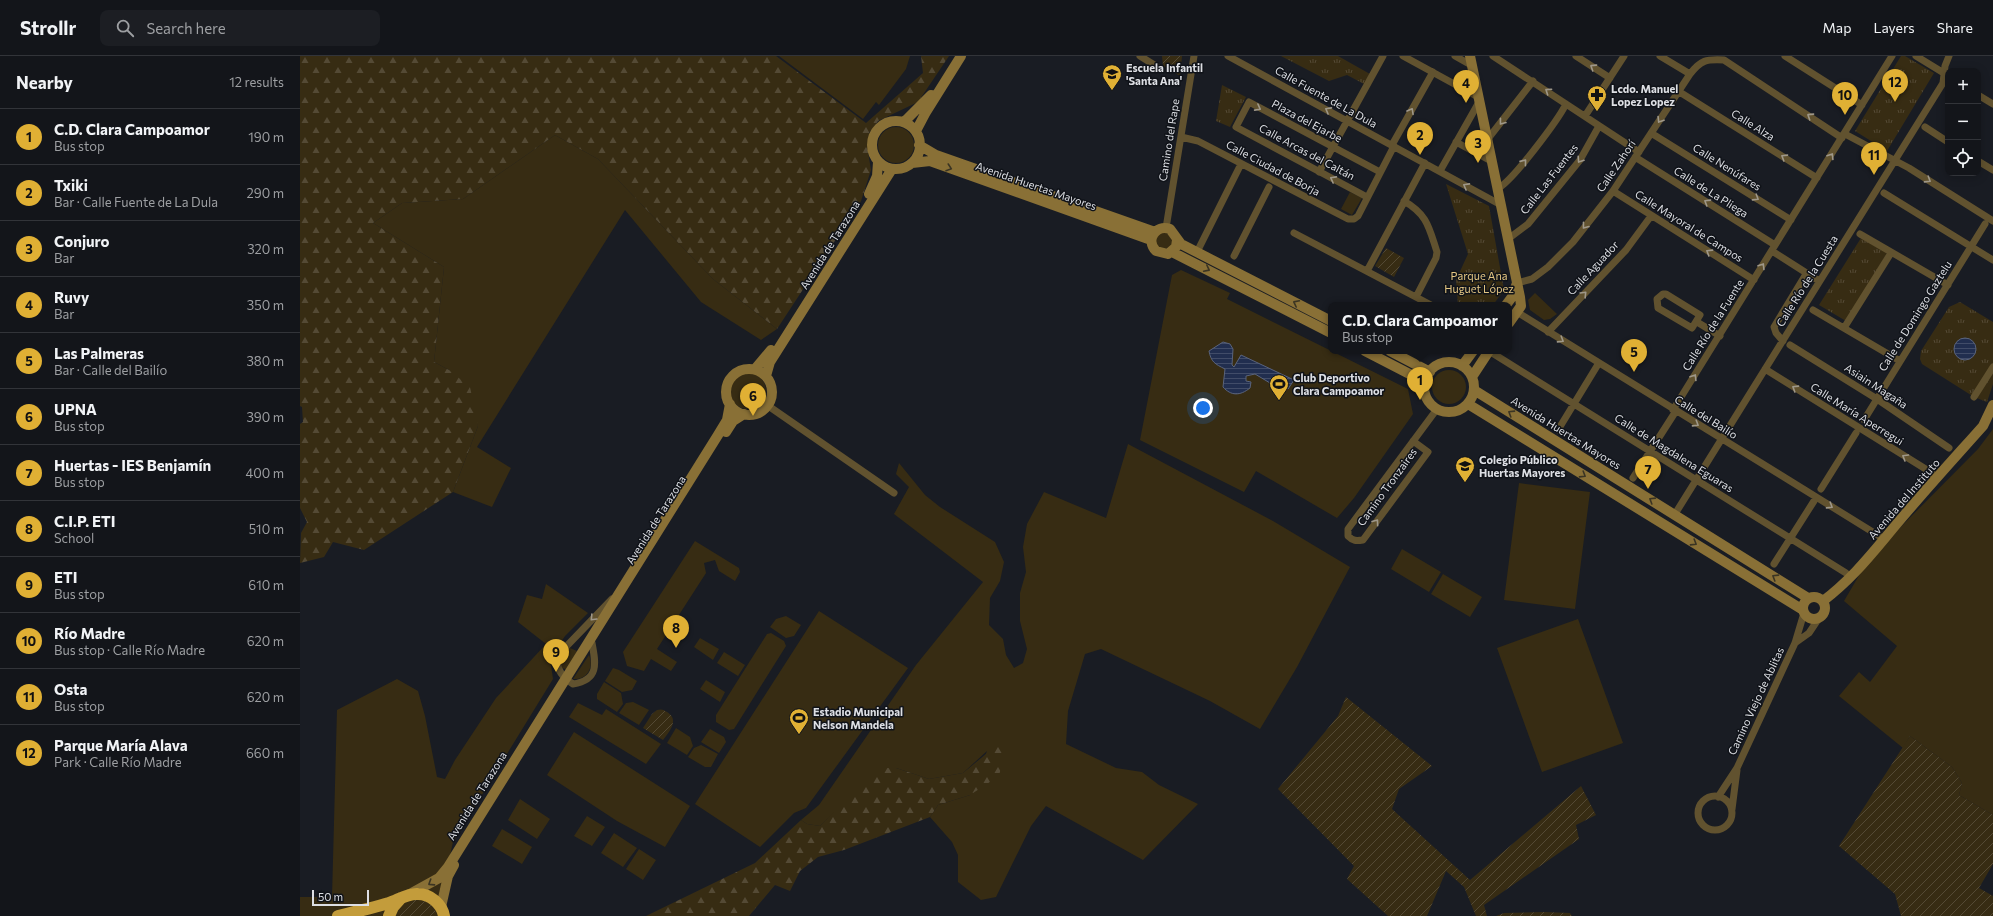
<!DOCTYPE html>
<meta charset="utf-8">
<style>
:root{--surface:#13151a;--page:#1c1e23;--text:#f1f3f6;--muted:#9d9fa2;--line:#323439;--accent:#e0b034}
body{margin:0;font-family:Commissioner,sans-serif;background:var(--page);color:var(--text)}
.controls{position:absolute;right:12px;top:12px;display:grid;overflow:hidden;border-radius:8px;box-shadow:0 2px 10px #0003}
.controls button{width:36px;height:36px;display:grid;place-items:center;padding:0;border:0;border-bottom:1px solid var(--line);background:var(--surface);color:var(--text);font:20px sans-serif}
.scale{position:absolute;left:12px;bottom:10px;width:57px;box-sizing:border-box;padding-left:4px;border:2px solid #dddfe4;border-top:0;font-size:11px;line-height:14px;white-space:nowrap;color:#dddfe4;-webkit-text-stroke:3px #101319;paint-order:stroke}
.you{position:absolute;left:903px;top:352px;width:14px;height:14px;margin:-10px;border:3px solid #fff;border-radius:50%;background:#1a73e8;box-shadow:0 0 0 6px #1a73e833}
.badge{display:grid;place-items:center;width:26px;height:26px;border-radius:50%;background:var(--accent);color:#111;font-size:13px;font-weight:700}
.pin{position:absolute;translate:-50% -33px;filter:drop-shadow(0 1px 2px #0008)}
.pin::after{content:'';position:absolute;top:21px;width:14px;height:12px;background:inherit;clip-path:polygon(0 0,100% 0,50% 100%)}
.popup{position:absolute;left:1028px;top:246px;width:184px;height:52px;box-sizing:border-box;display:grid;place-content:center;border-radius:8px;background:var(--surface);filter:drop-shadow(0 1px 3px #0005);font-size:13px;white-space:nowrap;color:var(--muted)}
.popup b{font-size:15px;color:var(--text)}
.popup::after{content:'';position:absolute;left:50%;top:100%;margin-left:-8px;border:8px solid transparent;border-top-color:var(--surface)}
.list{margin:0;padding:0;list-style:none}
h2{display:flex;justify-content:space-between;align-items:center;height:52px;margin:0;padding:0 16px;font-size:17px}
h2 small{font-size:13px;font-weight:400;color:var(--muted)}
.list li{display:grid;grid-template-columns:26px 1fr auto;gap:12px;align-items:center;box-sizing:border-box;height:56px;padding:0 16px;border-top:1px solid var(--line)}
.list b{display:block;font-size:15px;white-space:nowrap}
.list p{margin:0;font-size:13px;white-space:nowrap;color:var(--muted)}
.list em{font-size:13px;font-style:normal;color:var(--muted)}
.icon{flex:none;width:22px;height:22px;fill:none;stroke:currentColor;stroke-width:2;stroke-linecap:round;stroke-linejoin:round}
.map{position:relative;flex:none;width:1693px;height:860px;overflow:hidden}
header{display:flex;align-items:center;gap:24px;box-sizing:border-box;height:56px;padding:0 20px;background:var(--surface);border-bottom:1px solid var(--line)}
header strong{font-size:19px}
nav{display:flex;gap:22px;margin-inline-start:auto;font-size:14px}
.search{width:280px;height:36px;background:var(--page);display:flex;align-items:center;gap:10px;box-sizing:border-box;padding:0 14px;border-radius:8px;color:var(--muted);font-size:15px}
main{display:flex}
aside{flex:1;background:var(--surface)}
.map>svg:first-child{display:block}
</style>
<header>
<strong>Strollr</strong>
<div class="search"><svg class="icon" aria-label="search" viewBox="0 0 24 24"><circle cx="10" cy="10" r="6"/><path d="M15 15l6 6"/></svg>Search here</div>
<nav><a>Map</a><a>Layers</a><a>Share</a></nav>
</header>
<main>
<aside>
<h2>Nearby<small>12 results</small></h2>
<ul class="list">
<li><span class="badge">1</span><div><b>C.D. Clara Campoamor</b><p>Bus stop</p></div><em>190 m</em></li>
<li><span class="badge">2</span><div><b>Txiki</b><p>Bar · Calle Fuente de La Dula</p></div><em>290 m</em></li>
<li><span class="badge">3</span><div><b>Conjuro</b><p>Bar</p></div><em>320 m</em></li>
<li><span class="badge">4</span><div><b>Ruvy</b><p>Bar</p></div><em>350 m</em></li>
<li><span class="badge">5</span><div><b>Las Palmeras</b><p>Bar · Calle del Bailío</p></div><em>380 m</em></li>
<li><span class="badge">6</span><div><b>UPNA</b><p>Bus stop</p></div><em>390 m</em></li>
<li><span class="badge">7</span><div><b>Huertas - IES Benjamín</b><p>Bus stop</p></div><em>400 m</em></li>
<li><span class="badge">8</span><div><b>C.I.P. ETI</b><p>School</p></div><em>510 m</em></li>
<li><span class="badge">9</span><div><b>ETI</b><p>Bus stop</p></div><em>610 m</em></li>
<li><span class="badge">10</span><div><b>Río Madre</b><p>Bus stop · Calle Río Madre</p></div><em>620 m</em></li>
<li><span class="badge">11</span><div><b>Osta</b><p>Bus stop</p></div><em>620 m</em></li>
<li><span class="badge">12</span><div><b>Parque María Alava</b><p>Park · Calle Río Madre</p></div><em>660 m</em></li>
</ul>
</aside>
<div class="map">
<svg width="1693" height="860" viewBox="0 0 1693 860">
<defs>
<pattern id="forest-firs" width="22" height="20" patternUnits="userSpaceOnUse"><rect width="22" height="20" fill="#372c13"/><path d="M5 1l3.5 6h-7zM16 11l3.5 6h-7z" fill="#544a35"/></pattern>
<pattern id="park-tufts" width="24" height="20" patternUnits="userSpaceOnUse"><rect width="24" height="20" fill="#372c13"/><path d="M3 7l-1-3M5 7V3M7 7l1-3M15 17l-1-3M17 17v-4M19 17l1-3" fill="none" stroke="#544a35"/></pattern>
<pattern id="garden-furrows" width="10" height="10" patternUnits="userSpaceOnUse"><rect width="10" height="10" fill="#372c13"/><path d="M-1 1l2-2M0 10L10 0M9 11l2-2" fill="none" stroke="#544a35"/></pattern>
<pattern id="water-rules" width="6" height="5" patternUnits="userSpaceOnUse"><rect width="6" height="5" fill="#212e4f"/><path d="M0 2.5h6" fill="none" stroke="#414c68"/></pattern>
</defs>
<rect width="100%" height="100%" fill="#191c23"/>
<path fill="#372c13" d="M479 0H610L606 13 579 49 576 46 563 63Z
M578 89a18 18 0 1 1 36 0a18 18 0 1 1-36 0Z
M255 79 298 103 413 223 477 273 461 284 401 246 325 154 177 391 211 412 192 451 153 436 178 370 149 314 134 306 144 211 73 167 102 147 163 143Z
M1050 136 1062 142 1052 159 1041 153Z
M866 176 874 186 869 193 857 191 855 182 858 178Z
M881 214 930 237 927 243 1108 333 1113 358 1054 442 1037 462 956 415 944 436 840 384 872 219Z
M1235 237 1257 258 1250 263 1244 264 1230 254 1228 244Z
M1132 331a17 17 0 1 1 34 0a17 17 0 1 1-34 0Z
M430 335a18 18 0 1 1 36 0a18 18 0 1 1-36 0Z
M1693 373V759L1659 739 1662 727 1652 711 1610 680 1603 692 1539 640 1559 616 1570 626 1597 590 1544 545 1568 504 1678 393Z
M828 388 973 465 1050 511 997 611 960 673 910 645 801 593 785 598 768 655 766 688 816 712 842 716 859 729 898 748 843 804 746 750 731 770 696 841 681 844 658 826V799L652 786 630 761 638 749 670 739 687 695 663 717 629 723 596 712 536 755 520 770 507 768 501 764 519 749 616 609 683 526 594 458 609 431 596 418 599 407 625 439 640 451 695 486 704 506 700 525 690 542 689 569 703 583 706 599 714 612 723 607 727 593 720 565V537L726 516 723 491 727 468 744 436 806 462Z
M1219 427 1290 436 1275 553 1204 544Z
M395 485 439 512 440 516 435 525 419 515 415 504 404 507 406 517 357 593 377 606 371 615 351 603 344 615 327 610 323 596Z
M1102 493 1141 516 1129 536 1091 513Z
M1143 518 1182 541 1170 561 1131 538Z
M246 528 288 557 265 580 250 602 253 623 153 786 147 813 143 860H0V841H32L37 654 97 623 118 635 125 660 137 721 145 723 155 704 196 642 246 588 218 566 227 539 242 543Z
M519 555 608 612 506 752 494 757 460 791 395 748Z
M486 560 501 569 494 580 486 582 470 571 476 563Z
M1278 563 1323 687 1242 716 1197 592Z
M471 577 484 585 486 590 434 673 429 674 416 666V659L467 578Z
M400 582 419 593 413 604 394 591Z
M270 592 277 595 268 614 262 612 260 601 266 593Z
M424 596 445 609 438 620 417 607Z
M289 599C294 611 288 624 273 623Z
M313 612 319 614 337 625 332 634 322 636 305 625Z
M406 624 425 636 420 646 400 633Z
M304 626 321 637 323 648 317 656 297 643V638Z
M333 646 349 654 339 669 319 657 326 647Z
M278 647 302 659 306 653 361 688 346 708 269 661Z
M376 672 390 681 393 690 387 699 367 687Z
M410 673 424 681 426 686 419 697 401 686Z
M274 676 390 750 365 791 317 765 247 719Z
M401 689 418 698 411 711H405L388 701 394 692Z
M220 743 250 763 237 783 208 764Z
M287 760 305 771 292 790 274 780Z
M202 773 232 791 222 808 192 790Z
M314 777 337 792 323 811 301 797Z
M339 793 356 804 343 824 326 813Z"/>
<path fill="url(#forest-firs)" d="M0 0H476L566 67 623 17 621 0H649L618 46 578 65 569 77 568 96 571 114 561 145 477 273 413 223 298 103 255 79 163 143 102 147 73 167 144 211 134 306 149 314 170 331 178 370 153 436 64 494 33 486 24 501 0 507 1 477 7 466 0 452V368L3 366 2 351 0 350Z
M698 688 705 694 699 720 670 739 638 749 630 761 544 794 518 801 500 815 490 835 475 829 449 860H346L455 807 501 764 507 768 520 770 579 712H596L629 723 663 717Z"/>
<path fill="url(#park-tufts)" d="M981 0H1038L1070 18 1064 28 1047 19 1029 25Z
M1601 0H1605L1634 17 1587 95 1555 75Z
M922 29 946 41 930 71 916 65Z
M1146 128 1189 150 1204 234 1193 249H1158L1156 224 1168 198Z
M1561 182 1587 197 1546 265 1519 249Z
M1660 246 1693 266V328L1687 346 1674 341 1622 308 1620 303 1621 295 1649 251Z"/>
<path fill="url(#garden-furrows)" d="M862 0H882L880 20 863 10Z
M1086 192 1104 202 1094 221 1075 210Z
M1046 641 1132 710 1099 733 1092 753 1170 824 1281 730 1296 759 1276 769 1279 783 1184 849 1187 860H1176L1164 831 1146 815 1127 860H1088L1047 823 1054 810 978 733 1038 660Z
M357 654C361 653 363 653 367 656 380 664 369 676 363 684L343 672 352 658Z
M1610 680 1652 711 1662 727 1659 739 1693 759V808L1679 832 1693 840V860H1601L1595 838 1539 790Z
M116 843C127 844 134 850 138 860H96L103 848Z
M1244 856 1270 857 1272 860H1196L1204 857Z"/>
<path fill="url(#water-rules)" stroke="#59637c" d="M1654 293a11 11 0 1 1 22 0a11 11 0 1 1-22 0Z
M923 286 930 288 933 293 932 309 934 311 941 299 994 324 988 333 981 327H970L955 318 946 320V325L951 326 950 332C940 340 931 340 923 331L925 313C915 308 911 306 909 295Z"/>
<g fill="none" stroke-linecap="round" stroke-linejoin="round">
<path stroke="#61522f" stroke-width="7" d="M840 0 856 10
M928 0 1201 149
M1103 0 1178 41
M1155 0 1171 9
M1193 0 1339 96
M1276 0 1310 22
M1360 0 1390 18
M1485 0 1562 49
M1616 0 1647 19
M1378 35 1517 122
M1678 39 1693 48
M1285 60 1324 0
M1625 71 1648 86
M1351 77 1491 164
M1545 78 1609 112 1693 165
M881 81 898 85 1048 163H1054L1058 160 1094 90
M1187 84 1233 25
M1156 86 1191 105
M1092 89 1133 16
M1335 101 1475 189
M1678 105 1693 114
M1140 115 1179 46
M1019 116 1083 0
M1197 133C1212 126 1258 64 1266 48
M1313 135 1454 224
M1584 137 1693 204
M1067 141 936 71 949 46 1080 116
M1104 145C1128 159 1129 172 1137 196L1136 202 1116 241
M866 172 894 0
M994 177 1131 249
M1560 178 1648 229
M1208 183 1228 168 1280 104 1299 70
M1472 195 1519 225
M897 196 941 108
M934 200 969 131
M1067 215 1125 107
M1217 227 1232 223 1248 211 1273 186 1313 135 1390 18C1401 4 1406 3 1424 4L1542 82
M1363 238H1366L1400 259 1392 272 1358 252 1357 243Z
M1513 254 1600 305
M1217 256 1584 483
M1397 266 1420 280
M1544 272 1591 197
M1248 276 1326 194 1351 160
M1483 285 1476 277 1474 271 1506 218
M1490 289 1577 343 1649 392
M1189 295 1546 517
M1465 313 1632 417 1635 424
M1674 341 1693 311
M467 349 594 437
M1373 354 1592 0
M1564 364 1685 168
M1258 374 1297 310
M1113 385 1128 396 1063 484C1056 485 1053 485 1048 480V473L1137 353
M1333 422 1374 358
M1521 433 1556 377
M1375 458 1643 27 1645 10 1649 0
M1474 508 1514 445
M292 587C296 608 299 624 273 628 262 621 254 611 259 598L312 543
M1495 587 1509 577 1519 562
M1398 757a17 17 0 1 1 34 0a17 17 0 1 1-34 0Z
M1418 741 1437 712 1495 587 1504 557
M1432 753 1437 714"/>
<path stroke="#897036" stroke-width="10" d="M1170 0 1220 241 1221 250 1209 267
M572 89a24 24 0 1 1 48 0a24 24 0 1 1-48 0Z
M604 66 631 39
M616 75 626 56 661 0
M619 89 636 99 855 176
M612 107 630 105 851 184
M569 138 577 120 578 106
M877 184 876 191 868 198 856 195C845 184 856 168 870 173L881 188 1031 265
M872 196 1031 277
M1206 249 1212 241 1217 227
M1065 295 1125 326
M1090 295 1130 316
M1124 331a25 25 0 1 1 50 0a25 25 0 1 1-50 0Z
M1162 310 1173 295
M455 313 471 294
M426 336a23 23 0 1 1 46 0a23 23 0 1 1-46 0Z
M466 320 470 306 592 113
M1172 321 1189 295
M1174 334 1508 542
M1168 348 1503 554
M426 376 433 365 444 358
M1503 552a11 11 0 1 1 22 0a11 11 0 1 1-22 0Z
M1523 545C1548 526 1565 506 1585 482 1616 444 1650 407 1683 370L1693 349
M110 838 139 822 148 811 418 379 427 364 430 348
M141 851 148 820 154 809"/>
<path stroke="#c39c3b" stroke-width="12" d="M38 860C55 856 72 852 89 847 98 844 108 837 118 838 130 838 142 848 144 860
M89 860 93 851 101 842"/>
</g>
<defs><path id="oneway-chevron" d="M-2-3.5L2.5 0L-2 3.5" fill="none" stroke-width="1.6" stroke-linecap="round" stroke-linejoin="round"/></defs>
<g stroke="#9f988a">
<use href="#oneway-chevron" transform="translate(1293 11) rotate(-147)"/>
<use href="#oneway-chevron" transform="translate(1248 35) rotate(-146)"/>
<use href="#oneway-chevron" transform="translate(958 52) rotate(28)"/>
<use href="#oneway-chevron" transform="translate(1028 54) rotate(-151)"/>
<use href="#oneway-chevron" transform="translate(1111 55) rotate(-61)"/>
<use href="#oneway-chevron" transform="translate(1510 60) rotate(-147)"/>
<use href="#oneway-chevron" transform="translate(1360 64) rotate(122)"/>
<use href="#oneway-chevron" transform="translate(1202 66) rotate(128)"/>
<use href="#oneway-chevron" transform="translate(1531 100) rotate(-58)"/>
<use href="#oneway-chevron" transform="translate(1484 101) rotate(-148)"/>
<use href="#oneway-chevron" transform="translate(1280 104) rotate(124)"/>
<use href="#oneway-chevron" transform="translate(1224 106) rotate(-51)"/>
<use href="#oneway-chevron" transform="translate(1033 123) rotate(-152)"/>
<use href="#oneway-chevron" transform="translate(1628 124) rotate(32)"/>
<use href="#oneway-chevron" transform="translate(1166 130) rotate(-151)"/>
<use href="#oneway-chevron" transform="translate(1456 142) rotate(32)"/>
<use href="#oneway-chevron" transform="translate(1407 146) rotate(-148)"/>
<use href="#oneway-chevron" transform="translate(1285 170) rotate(128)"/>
<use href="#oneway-chevron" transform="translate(1409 196) rotate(-148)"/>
<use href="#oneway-chevron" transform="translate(1462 210) rotate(-58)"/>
<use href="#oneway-chevron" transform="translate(1284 238) rotate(-46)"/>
<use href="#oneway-chevron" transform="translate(1261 284) rotate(32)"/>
<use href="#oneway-chevron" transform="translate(1394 321) rotate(-58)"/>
<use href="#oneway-chevron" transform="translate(1495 332) rotate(-148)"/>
<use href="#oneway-chevron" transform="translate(1396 368) rotate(32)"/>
<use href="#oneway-chevron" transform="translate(1605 401) rotate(-149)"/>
<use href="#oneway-chevron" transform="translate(1530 450) rotate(32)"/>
<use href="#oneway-chevron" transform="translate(1076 466) rotate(-54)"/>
<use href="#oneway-chevron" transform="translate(293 562) rotate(134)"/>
</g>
<g stroke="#3a3423">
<use href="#oneway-chevron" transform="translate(649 112) rotate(19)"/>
<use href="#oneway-chevron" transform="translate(907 213) rotate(27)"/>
<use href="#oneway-chevron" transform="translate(996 247) rotate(-153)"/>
<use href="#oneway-chevron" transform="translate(1211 357) rotate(-148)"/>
<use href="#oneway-chevron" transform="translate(1283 419) rotate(32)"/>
<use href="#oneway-chevron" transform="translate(1352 444) rotate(-148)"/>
<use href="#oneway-chevron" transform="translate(1394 487) rotate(32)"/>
<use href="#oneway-chevron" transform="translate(1475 521) rotate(-148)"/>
<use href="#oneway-chevron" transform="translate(131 827) rotate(147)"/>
</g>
<defs>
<g id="school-pin" transform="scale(1)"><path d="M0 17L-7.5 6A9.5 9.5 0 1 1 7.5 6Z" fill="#e0b034" stroke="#101319"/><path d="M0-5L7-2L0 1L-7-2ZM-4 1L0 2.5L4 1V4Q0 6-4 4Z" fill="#111"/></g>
<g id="pharmacy-pin" transform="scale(1)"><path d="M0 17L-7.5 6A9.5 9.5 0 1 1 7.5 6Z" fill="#e0b034" stroke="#101319"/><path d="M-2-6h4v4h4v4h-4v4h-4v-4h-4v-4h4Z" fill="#111"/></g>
<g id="stadium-pin" transform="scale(1)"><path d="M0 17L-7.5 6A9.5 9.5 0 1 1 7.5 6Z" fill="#e0b034" stroke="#101319"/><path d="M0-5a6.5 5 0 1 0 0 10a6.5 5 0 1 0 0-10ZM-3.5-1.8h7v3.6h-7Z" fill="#111"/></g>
</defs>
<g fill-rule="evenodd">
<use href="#school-pin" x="812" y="18"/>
<use href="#pharmacy-pin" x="1297" y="39"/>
<use href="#stadium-pin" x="979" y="328"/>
<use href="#school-pin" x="1165" y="410"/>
<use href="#stadium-pin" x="499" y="662"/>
</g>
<g text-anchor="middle" stroke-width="3" stroke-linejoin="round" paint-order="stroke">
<g font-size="11" font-weight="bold" fill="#dddfe4" stroke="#101319" text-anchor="start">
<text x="826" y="16">Escuela Infantil<tspan x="826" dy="13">'Santa Ana'</tspan></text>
<text x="1311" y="37">Lcdo. Manuel<tspan x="1311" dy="13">Lopez Lopez</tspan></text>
<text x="993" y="326">Club Deportivo<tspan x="993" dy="13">Clara Campoamor</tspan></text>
<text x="1179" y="408">Colegio Público<tspan x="1179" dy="13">Huertas Mayores</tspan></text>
<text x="513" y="660">Estadio Municipal<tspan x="513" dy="13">Nelson Mandela</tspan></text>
</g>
<g font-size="11" fill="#dddfe4" stroke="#101319">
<text transform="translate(1026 41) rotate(29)" y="4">Calle Fuente de La Dula</text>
<text transform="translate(1007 65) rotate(28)" y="4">Plaza del Ejarbe</text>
<text transform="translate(1453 69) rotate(32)" y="4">Calle Alza</text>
<text transform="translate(869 84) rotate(-81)" y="4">Camino del Rape</text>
<text transform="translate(1007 96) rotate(28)" y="4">Calle Arcas del Caltán</text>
<text transform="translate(1316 110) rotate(-56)" y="4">Calle Zahorí</text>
<text transform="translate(1427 111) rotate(32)" y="4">Calle Nenúfares</text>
<text transform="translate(973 112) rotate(28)" y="4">Calle Ciudad de Borja</text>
<text transform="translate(1249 123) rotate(-52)" y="4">Calle Las Fuentes</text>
<text transform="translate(736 130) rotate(19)" y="4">Avenida Huertas Mayores</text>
<text transform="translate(1411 136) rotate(32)" y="4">Calle de La Pliega</text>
<text transform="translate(1389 170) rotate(32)" y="4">Calle Mayoral de Campos</text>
<text transform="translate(530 189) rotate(-58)" y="4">Avenida de Tarazona</text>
<text transform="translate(1293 212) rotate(-47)" y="4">Calle Aguador</text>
<text transform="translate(1507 225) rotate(-58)" y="4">Calle Río de la Cuesta</text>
<text transform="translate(1615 260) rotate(-58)" y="4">Calle de Domingo Gaztelu</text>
<text transform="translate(1413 269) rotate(-58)" y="4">Calle Río de la Fuente</text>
<text transform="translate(1576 330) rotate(33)" y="4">Asiain Magaña</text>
<text transform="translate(1557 358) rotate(32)" y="4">Calle María Aperregui</text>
<text transform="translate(1406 361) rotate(32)" y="4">Calle del Bailío</text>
<text transform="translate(1266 377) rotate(32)" y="4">Avenida Huertas Mayores</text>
<text transform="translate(1374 397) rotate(32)" y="4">Calle de Magdalena Eguaras</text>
<text transform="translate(1087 431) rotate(-54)" y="4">Camino Tronzaires</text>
<text transform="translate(1604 443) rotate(-49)" y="4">Avenida del Instituto</text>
<text transform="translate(356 464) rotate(-58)" y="4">Avenida de Tarazona</text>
<text transform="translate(1456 645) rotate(-65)" y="4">Camino Viejo de Ablitas</text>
<text transform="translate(177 740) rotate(-58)" y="4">Avenida de Tarazona</text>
</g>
<g font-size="11" fill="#e4c683" stroke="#101319">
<text x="1179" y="224">Parque Ana<tspan x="1179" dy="13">Huguet López</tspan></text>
</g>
</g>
</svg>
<div class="controls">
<button>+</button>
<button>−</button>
<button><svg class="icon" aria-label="locate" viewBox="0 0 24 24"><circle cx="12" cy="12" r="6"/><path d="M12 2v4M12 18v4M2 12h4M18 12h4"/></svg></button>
</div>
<div class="scale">50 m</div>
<div class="you"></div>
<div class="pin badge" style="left:1120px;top:344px">1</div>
<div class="popup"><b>C.D. Clara Campoamor</b>Bus stop</div>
<div class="pin badge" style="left:1120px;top:99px">2</div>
<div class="pin badge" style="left:1178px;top:107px">3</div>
<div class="pin badge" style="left:1166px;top:47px">4</div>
<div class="pin badge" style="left:1334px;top:316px">5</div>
<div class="pin badge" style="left:453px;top:360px">6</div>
<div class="pin badge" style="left:1348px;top:433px">7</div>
<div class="pin badge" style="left:376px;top:592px">8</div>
<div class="pin badge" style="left:256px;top:616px">9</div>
<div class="pin badge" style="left:1545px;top:59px">10</div>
<div class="pin badge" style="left:1574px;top:119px">11</div>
<div class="pin badge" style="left:1595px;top:46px">12</div>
</div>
</main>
